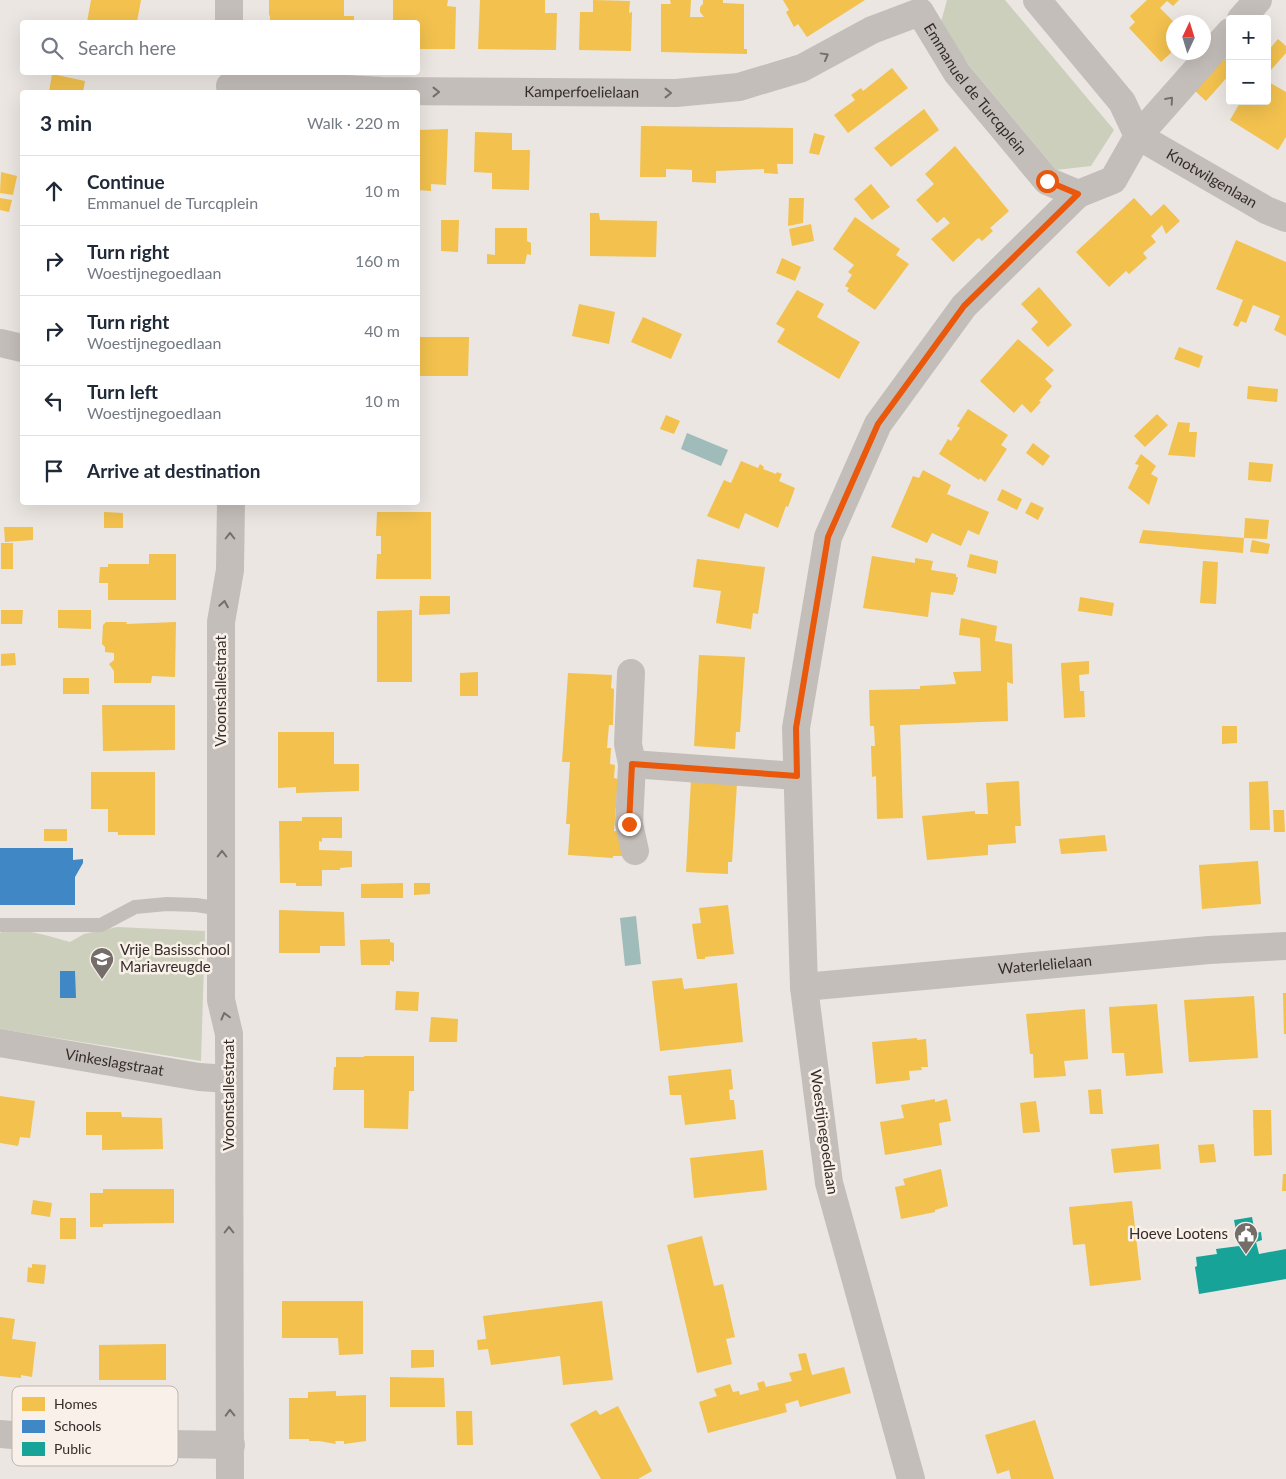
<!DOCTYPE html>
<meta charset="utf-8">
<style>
:root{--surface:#fff;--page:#f6f6f7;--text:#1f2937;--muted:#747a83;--line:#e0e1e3}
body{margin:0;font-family:Lato,sans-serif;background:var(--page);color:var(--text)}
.controls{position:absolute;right:15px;top:15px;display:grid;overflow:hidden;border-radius:5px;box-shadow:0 5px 20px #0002}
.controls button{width:45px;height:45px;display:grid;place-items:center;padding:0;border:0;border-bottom:1px solid var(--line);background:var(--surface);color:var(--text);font:25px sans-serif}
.compass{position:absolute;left:1166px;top:15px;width:45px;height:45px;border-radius:50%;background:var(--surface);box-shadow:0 5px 20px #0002;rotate:4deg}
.stop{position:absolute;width:15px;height:15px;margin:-11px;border:4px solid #ea580c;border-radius:50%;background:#fff}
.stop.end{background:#ea580c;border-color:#fff;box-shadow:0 1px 5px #0008}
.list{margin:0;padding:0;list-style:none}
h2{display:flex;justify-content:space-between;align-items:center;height:65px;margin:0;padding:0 20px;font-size:21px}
h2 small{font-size:16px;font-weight:400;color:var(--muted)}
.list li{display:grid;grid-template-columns:32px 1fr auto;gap:15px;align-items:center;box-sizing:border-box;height:70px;padding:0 20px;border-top:1px solid var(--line)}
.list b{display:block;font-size:19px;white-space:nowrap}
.list p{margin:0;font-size:16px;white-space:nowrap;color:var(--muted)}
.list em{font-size:16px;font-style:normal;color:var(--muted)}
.icon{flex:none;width:28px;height:28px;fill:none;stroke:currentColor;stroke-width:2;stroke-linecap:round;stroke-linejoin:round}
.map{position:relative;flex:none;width:1286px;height:1479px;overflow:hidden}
.search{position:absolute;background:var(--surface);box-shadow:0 5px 20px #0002;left:20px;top:20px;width:400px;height:55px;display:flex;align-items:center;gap:12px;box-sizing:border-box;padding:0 18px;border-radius:5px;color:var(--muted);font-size:19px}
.panel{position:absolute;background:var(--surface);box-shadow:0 5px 20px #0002;left:20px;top:90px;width:400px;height:415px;border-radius:5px}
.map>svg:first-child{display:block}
</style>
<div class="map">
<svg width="1286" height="1479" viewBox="0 0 1286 1479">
<rect width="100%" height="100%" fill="#ebe6e1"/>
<path fill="#cdcfbd" d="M947 0H1005L1114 130 1091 166 1056 170 939 29Z
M117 927 205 931 201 1061 0 1029V933C14 924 54 938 70 942L84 934Z"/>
<path fill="#9fbbba" d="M687 433 728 450 721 466 681 449Z
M636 916 641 964 625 966 620 918Z"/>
<path fill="#f2c14e" d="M91 0H141L137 22H87Z
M269 0H344V16H354V22H270V16L269 15Z
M393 0H448L447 6 456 7 455 49H418V22H393Z
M480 0H545V13H557L556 50 478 49Z
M593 0 630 1 629 13 632 12 631 51 579 50 580 12H593Z
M670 0H691L690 17H704L700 12V7L703 4V0H723V3L744 4V49H747V54L661 52V4H671Z
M783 0H865L807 37 798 24 794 27 786 12 789 10Z
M1147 0H1179L1173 6 1167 1 1160 8 1174 22V50L1161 62 1129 28 1135 22 1130 16Z
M1278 39 1286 46V53L1271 70 1267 66V52Z
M1230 52V74L1206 101 1195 91Z
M892 68 908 88 848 133 834 115 855 100 851 95 861 88 863 91Z
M52 74 85 81 83 92H49Z
M1267 81 1286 92V137L1278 150 1230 120 1241 101H1267Z
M924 109 939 130 891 167 874 148Z
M641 126 793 128V164H777L778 174 764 173V169L716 171V183L692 182V170L666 169V177H640Z
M448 129 446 185 431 184V191L418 190V130Z
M475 132 512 133V150H530L529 190 492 189V173L474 172Z
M814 133 825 136 819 155 809 153Z
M955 146 1009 211 990 228 993 231 982 241 979 238 977 239 953 262 931 239 950 223 944 217 937 223 916 200 934 184 925 174Z
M1 172 17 176 13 195 0 193Z
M871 184 890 207 872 220 854 199Z
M0 198 12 200 9 212 0 210Z
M789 198H804L803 223 788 226Z
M1134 198 1151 216 1164 204 1180 221 1166 234 1162 225 1151 236 1156 242 1143 253 1147 258 1129 274 1126 271 1109 287 1076 252Z
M590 213H599L600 220 657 221 656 257 590 256Z
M855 217 900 249 896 255 909 264 875 310 847 291 849 288 845 286 852 275 848 272 854 265 833 249Z
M441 220H459L458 252 441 251Z
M811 224 814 241 792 246 789 229Z
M495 228H527V241L531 243V255L527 254 525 264H487V254L495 255Z
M1236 240 1286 262V336L1274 330 1280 316 1253 305 1246 323 1241 321 1238 327 1233 325 1243 300 1216 289Z
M782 258 801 267 795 281 776 273Z
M1039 287 1072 325 1048 347 1031 329 1038 322 1021 304Z
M797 290 824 304 817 317 860 342 839 379 777 342 785 329 776 324Z
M579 304 615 312 609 344 572 336Z
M643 317 682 334 671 359 631 342Z
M418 337H469L468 376H418Z
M1018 339 1054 370 1045 379 1052 386 1039 401 1041 402 1031 413 1022 404 1014 413 980 381Z
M1179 347 1203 356 1199 368 1174 359Z
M1248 386 1278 389 1277 402 1247 399Z
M968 409 1008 435 1001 445 1007 449 985 482 980 478 979 480 939 454 948 439 951 441 960 428 957 426Z
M1157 414 1168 425 1145 447 1134 436Z
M666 415 680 421 674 434 660 429Z
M1178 422 1190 423 1189 432H1197L1195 457 1168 455Z
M1033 443 1050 456 1043 466 1026 453Z
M1141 454 1156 466 1151 474 1158 478 1149 505 1128 488 1139 465 1135 464Z
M741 461 758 468 760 464 764 467 763 469 776 474 777 472 782 474 779 481 795 488 788 507 786 506 778 528 745 513 739 529 707 516 724 480 731 483Z
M1249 462 1273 464 1271 482 1248 480Z
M923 470 951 485 947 494 989 512 979 535 968 530 961 546 932 533 927 543 891 527 913 476 919 478Z
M1002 489 1022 499 1017 510 997 500Z
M1031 502 1044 508 1038 520 1025 513Z
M104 512 123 513V528H104Z
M377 512H431V579H376L377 554H381V536H376Z
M1245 518 1269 520 1267 539 1244 538 1243 553 1139 543 1143 530 1244 538Z
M4 527H33V540L5 542Z
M1252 540 1270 544 1268 554 1250 552Z
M1 543H13V569H1Z
M149 554H176V600H108V583H99L100 567H108V564H149Z
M970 554 998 561 996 574 967 567Z
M872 556 915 563V558L933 561 931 570 956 574V577H958L955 592H954L953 595 931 592 928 617 863 608Z
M697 559 765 567 758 614 753 613 751 629 716 623 721 591 693 587Z
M1203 561 1218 562 1216 604 1200 603Z
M420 596H450V614L419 615Z
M1080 597 1114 603 1112 616 1078 611Z
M1 610H23L22 624H1Z
M58 610H91V629L58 628Z
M412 610V682H377V611Z
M961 618 997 626 995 641 1012 644 1013 684 1007 682 1008 721 900 725 903 818 877 819 876 776 872 777 871 746H875L874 726H870L869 690 920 689V686L956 684 953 672 981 671 980 638 959 635Z
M106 622H127L126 624 176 622 175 677 152 676 151 683H114V671L109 664 114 660V653L105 652V647L102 644 103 625Z
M15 653 16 665 1 666V654Z
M699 655 745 657 740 732H736L735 749 694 746Z
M1089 661V674L1079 675 1080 691H1084L1085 717 1064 718 1061 663Z
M478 672V696H460V673Z
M568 673 612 675 611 688 614 689 613 725H609L607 748H611L610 764 615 765 614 778 618 779 614 831 629 832 627 856H613V858L568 855 570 824H566L570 762H562Z
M63 678H89V694H63Z
M102 705H175V750L103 751Z
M1222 726H1237V743L1222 744Z
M278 732H334V764H359V791L296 793V787L278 788Z
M91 772H155V835H118V832H108V809H91Z
M691 780 737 783 732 862H728V874L686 872Z
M1019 781 1021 826H1015L1016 843 988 845V855L927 860 922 816 975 811V814H988L986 783Z
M1268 781 1270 830H1250L1249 782Z
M1273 810H1284L1285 832H1274Z
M302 817H342V838H322V842L319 841V850L352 851V867L340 868V870H322V886H296V883H280L279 821H302Z
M44 829H67V841H44Z
M1105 835 1107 851 1061 854 1059 839Z
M1258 861 1261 904 1202 909 1199 865Z
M403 883V898H361V884Z
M414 883H430V894L414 895Z
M728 905 734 954 705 957V959H697L692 924 701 923 699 908Z
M279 910 344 912 345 946H320V953H279Z
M390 939V942L394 943V962L390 960V965H361L360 940Z
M682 978 684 989 737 983 743 1042 660 1051 652 981Z
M396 991 419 992 418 1011 395 1010Z
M1283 993H1286V1034H1284Z
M1254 996 1258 1058 1189 1062 1184 1000Z
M1157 1004 1163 1073 1126 1076 1124 1053H1112L1109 1007Z
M1085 1009 1088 1059 1064 1061 1066 1076 1034 1078 1033 1054H1030L1026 1014Z
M431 1017 458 1019 457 1042H429Z
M917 1038V1040L926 1039 928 1067H921L922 1070 909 1071 910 1080 876 1084 872 1042Z
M364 1056H414V1091H409L408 1129 364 1128V1090H333L334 1067H336V1057H364Z
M731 1069 733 1089 729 1090 730 1100H734L736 1119 685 1125 681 1095H670L668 1076Z
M1101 1089 1103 1114H1090L1088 1090Z
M0 1096 35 1101 30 1138 20 1137 18 1146 0 1143Z
M935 1099V1102L947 1099 951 1121 939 1123 942 1145 885 1155 880 1122 904 1118 901 1105Z
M1036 1101 1040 1132 1023 1133 1020 1103Z
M1253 1110H1271L1272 1155 1254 1156Z
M86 1112H121L122 1117 162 1118 163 1149 102 1150V1135H86Z
M1159 1144 1161 1169 1114 1173 1111 1149Z
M1214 1144 1216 1162 1200 1163 1198 1145Z
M763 1150 767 1190 694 1198 690 1158Z
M941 1169 948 1206 935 1210V1212L901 1219 895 1187 905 1185 903 1179Z
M1283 1174H1286V1191H1282Z
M103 1189H174V1223L103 1224V1227H90V1193H103Z
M33 1200 52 1203 50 1217 31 1214Z
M1132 1201 1141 1280 1090 1286 1085 1244 1073 1245 1069 1207Z
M60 1218H76V1239H60Z
M702 1236 714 1286 723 1284 735 1337 726 1339 732 1364 697 1373 667 1245Z
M32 1264 46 1265 44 1284 27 1282 28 1267 32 1268Z
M282 1301H363V1354L339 1355 338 1338H282Z
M602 1301 613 1380 563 1385 560 1356 491 1365 488 1349 478 1350 477 1340 486 1339 483 1316Z
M0 1317 15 1319 12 1339 36 1342 32 1377 21 1375V1378L0 1376Z
M166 1344V1380H99V1345Z
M411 1350H434V1367L411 1368Z
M806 1353 812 1375 844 1367 851 1393 800 1407 798 1400 785 1404 787 1412 708 1433 699 1402 717 1396 714 1389 730 1384 733 1392 739 1391 740 1395 759 1390 757 1383 764 1381 766 1387 792 1381 789 1373 802 1370 798 1354Z
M390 1377 444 1378 445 1407H390Z
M336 1391V1396L366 1395V1441L344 1444V1441H335L336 1444 319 1441H309V1439H289V1398H308V1392Z
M618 1406 652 1471 638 1479H601L570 1424 596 1410 600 1415Z
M456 1411H472L473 1445H457Z
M1035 1420 1054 1479H1011L1009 1470 997 1474 985 1435Z"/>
<path fill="#3f88c5" d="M0 848H73V860L83 859V863L75 877V905H0Z
M60 971H75L76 998H60Z"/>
<path fill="#17a398" d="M1252 1217 1255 1233 1261 1232 1262 1240 1256 1242 1259 1254 1286 1249V1279L1199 1294 1195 1267 1197 1266 1196 1257 1217 1254 1216 1249 1239 1246 1234 1220Z"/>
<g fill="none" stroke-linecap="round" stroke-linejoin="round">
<path stroke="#c4beba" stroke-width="14" d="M0 925H101L135 907 167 904 196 905 222 909"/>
<g stroke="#c4beba" stroke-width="28">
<path d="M229 0V22"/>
<path d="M1037 0 1122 102 1138 136"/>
<path id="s1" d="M920 12 957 73 1047 181 1078 194"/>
<path d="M1241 19 1258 0"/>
<path id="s2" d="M230 86 258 84 382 91 676 93 739 87 802 68 872 30 920 12"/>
<path id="s3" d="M1138 136 1266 210 1286 218"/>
<path d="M0 343 22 348"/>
<path d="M631 673 628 744 632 764 629 824 635 851"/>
<path d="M632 764 797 776"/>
<path id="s4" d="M804 987 1209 950 1286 946"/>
<path id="s5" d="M0 1043 199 1077 229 1079"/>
<path d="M0 1434 107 1443 231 1445"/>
<path d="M230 1479 229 1034 221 1000V622L230 570 231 502"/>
<path d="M911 1479 829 1183 804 987 796 728 828 537 878 424 964 306 1078 194 1113 180 1138 136 1230 32"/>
</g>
</g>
<defs><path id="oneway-chevron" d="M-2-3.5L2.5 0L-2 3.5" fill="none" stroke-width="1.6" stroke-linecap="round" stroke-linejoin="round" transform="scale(1.25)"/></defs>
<g stroke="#756e6a">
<use href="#oneway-chevron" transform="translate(825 56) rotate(-29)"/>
<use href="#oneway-chevron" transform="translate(436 92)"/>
<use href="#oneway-chevron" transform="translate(668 93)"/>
<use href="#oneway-chevron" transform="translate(1170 100) rotate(-49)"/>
<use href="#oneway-chevron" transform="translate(230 536) rotate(-90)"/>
<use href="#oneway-chevron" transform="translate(224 604) rotate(-80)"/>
<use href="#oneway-chevron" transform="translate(222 854) rotate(-90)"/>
<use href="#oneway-chevron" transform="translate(225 1016) rotate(-105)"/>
<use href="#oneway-chevron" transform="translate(229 1230) rotate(-90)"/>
<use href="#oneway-chevron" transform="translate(230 1413) rotate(-91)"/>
</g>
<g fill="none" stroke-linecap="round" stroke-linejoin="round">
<path stroke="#ea580c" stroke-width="6" d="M629 824 632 764 797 776 796 728 828 537 878 424 964 306 1078 194 1047 181"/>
</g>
<defs>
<g id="school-pin" transform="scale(1.25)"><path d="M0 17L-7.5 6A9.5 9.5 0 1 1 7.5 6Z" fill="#756d69" stroke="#f8f0e9"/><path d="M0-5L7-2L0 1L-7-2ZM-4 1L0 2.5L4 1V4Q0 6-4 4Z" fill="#fff"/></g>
<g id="civic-pin" transform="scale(1.25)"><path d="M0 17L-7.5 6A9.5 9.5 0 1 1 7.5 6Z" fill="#756d69" stroke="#f8f0e9"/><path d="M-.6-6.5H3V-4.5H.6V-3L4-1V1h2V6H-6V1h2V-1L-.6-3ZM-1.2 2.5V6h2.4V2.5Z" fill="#fff"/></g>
</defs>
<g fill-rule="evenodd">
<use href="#school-pin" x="102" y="959"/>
<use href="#civic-pin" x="1246" y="1234"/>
</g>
<g text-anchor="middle" stroke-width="5" stroke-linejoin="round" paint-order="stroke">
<g font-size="15" fill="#352c29" stroke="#f8f0e9">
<text dy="5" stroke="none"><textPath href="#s1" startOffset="95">Emmanuel de Turcqplein</textPath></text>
<text dy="5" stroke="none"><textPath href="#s2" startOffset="352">Kamperfoelielaan</textPath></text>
<text dy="5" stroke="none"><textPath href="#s3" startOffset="85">Knotwilgenlaan</textPath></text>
<text transform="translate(221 691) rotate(-90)" y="5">Vroonstallestraat</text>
<text dy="5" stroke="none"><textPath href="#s4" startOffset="242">Waterlelielaan</textPath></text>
<text dy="5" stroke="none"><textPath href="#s5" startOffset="116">Vinkeslagstraat</textPath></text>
<text transform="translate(229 1095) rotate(-90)" y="5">Vroonstallestraat</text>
<text transform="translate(824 1132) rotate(82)" y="5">Woestijnegoedlaan</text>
</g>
<g font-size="15" fill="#352c29" stroke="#f8f0e9" text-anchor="start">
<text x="120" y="955">Vrije Basisschool<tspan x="120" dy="17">Mariavreugde</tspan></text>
<text x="1228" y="1239" text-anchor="end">Hoeve Lootens</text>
</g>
</g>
<rect x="12" y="1386" width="166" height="80" rx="8" fill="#f8f0e9" stroke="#beb5af" stroke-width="1"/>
<rect x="22" y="1397" width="23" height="14" fill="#f2c14e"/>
<rect x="22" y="1420" width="23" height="13" fill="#3f88c5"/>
<rect x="22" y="1442" width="23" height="14" fill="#17a398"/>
<g font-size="14" fill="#352c29">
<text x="54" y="1409">Homes</text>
<text x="54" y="1431">Schools</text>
<text x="54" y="1454">Public</text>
</g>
</svg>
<div class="controls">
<button>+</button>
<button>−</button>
</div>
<svg class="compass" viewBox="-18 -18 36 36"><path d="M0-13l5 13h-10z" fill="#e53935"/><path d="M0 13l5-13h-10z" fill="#747a83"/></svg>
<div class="stop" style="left:1047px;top:181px"></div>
<div class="stop end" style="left:629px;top:824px"></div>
<div class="search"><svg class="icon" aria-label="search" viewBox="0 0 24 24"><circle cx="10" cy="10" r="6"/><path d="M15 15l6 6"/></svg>Search here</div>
<section class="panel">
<h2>3 min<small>Walk · 220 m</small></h2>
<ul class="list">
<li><svg class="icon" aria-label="ahead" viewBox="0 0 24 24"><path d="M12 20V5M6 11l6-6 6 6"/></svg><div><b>Continue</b><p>Emmanuel de Turcqplein</p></div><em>10 m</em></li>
<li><svg class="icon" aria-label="right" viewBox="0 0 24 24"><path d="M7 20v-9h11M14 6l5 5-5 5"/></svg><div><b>Turn right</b><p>Woestijnegoedlaan</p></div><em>160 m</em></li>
<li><svg class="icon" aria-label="right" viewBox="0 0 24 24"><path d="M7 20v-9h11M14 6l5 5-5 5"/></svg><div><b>Turn right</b><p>Woestijnegoedlaan</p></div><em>40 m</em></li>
<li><svg class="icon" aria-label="left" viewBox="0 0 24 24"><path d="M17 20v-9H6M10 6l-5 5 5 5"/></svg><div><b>Turn left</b><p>Woestijnegoedlaan</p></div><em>10 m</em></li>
<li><svg class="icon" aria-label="arrive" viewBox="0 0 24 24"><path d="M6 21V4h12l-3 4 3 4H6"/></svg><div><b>Arrive at destination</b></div></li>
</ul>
</section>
</div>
